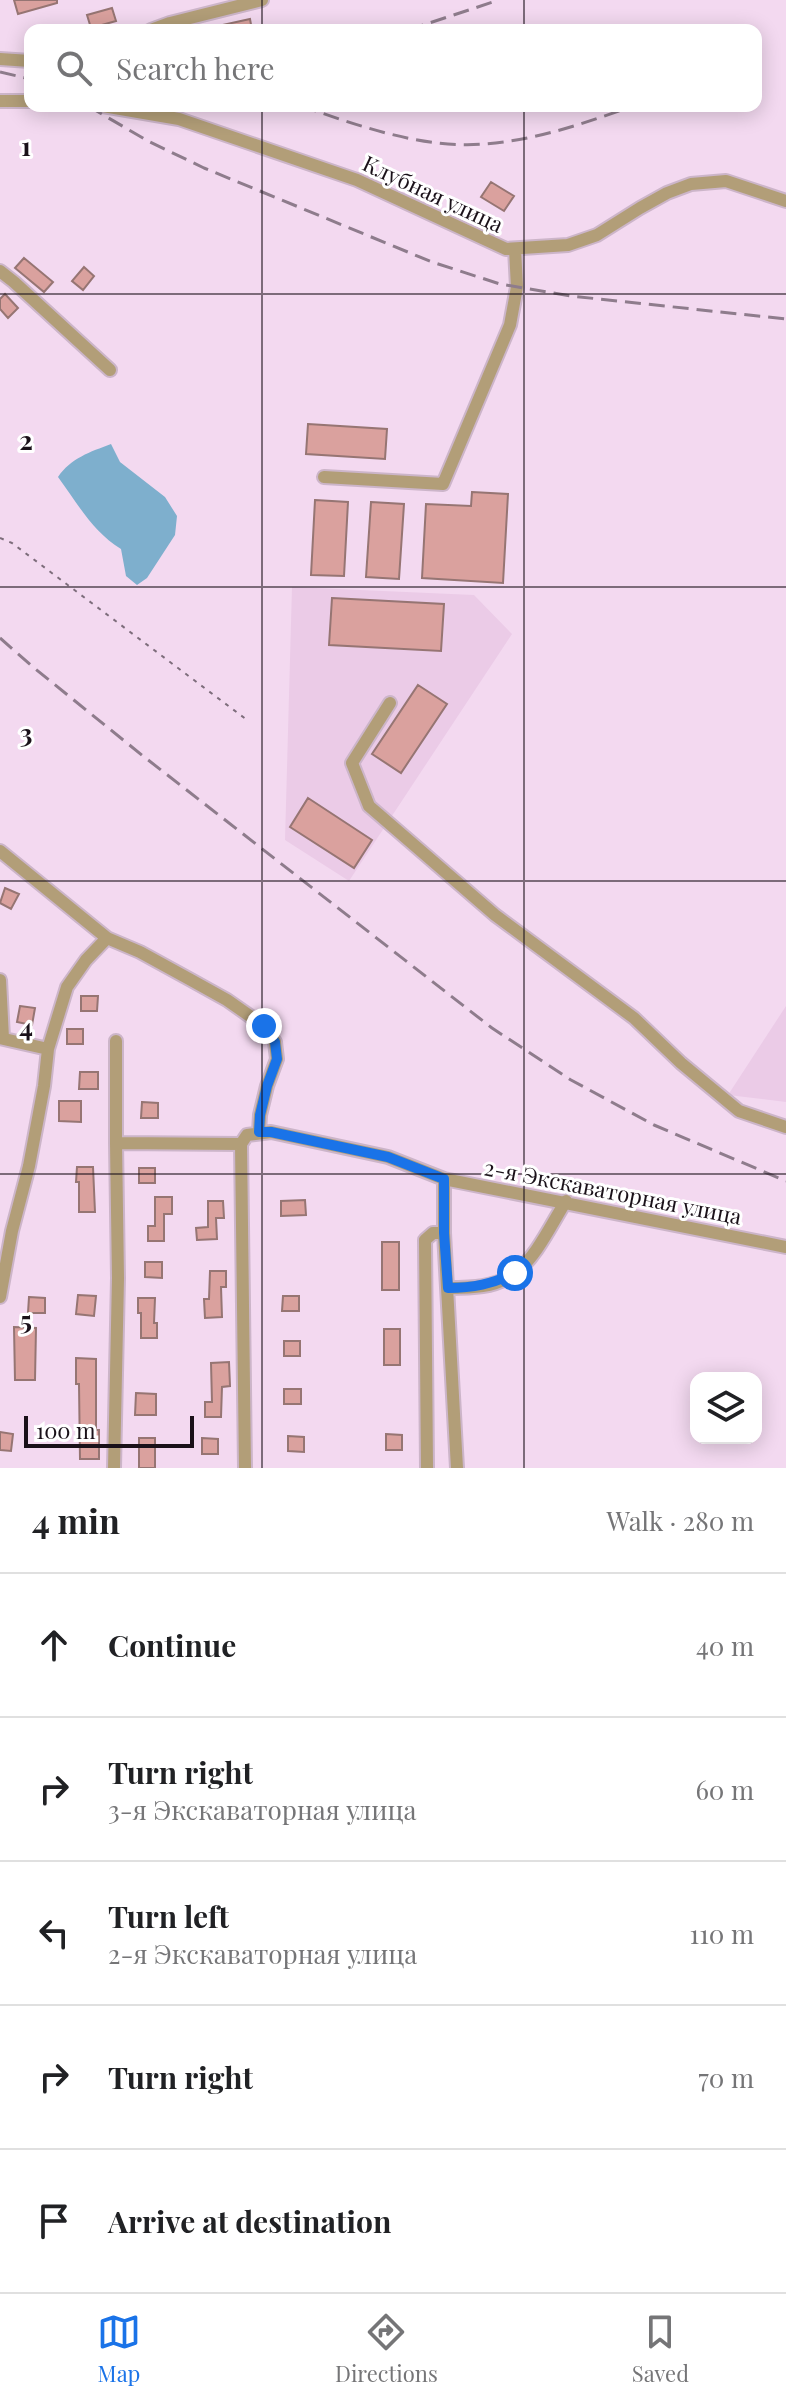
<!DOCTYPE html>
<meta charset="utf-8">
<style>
:root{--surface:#fff;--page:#f2f2f2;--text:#202124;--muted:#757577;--line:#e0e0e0;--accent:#1a73e8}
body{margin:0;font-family:"Playfair Display",serif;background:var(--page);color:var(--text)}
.controls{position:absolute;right:24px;bottom:24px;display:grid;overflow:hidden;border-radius:16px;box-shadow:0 4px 20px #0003}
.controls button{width:72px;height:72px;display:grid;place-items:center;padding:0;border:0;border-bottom:2px solid var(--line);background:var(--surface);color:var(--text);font:40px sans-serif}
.scale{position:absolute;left:24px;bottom:20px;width:170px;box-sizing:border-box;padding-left:8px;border:4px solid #1a1119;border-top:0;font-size:22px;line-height:28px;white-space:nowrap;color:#1a1119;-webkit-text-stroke:6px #fff;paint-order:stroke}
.stop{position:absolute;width:24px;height:24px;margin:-18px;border:6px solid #1a73e8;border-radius:50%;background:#fff}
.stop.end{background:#1a73e8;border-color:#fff;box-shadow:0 2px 8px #0008}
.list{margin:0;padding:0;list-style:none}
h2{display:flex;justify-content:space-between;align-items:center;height:104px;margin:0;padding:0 32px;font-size:34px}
h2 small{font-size:26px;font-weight:400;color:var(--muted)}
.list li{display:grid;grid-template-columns:52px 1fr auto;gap:24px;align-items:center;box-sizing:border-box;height:144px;padding:0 32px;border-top:2px solid var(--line)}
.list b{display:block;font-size:30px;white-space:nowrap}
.list p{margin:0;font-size:26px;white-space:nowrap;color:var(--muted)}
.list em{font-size:26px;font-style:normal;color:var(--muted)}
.icon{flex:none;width:44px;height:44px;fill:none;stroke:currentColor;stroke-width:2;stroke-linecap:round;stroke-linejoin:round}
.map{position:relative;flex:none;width:786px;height:1468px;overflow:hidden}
.search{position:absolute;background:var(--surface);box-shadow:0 4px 20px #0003;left:24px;right:24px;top:24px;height:88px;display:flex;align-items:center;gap:20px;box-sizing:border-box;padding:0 28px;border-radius:16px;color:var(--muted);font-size:30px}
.sheet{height:824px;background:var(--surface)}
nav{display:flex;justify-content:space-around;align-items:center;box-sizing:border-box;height:112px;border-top:2px solid var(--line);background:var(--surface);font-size:22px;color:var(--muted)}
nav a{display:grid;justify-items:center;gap:4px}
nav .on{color:var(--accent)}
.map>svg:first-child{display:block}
</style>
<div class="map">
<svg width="786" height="1468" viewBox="0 0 786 1468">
<rect width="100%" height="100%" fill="#f3d9f0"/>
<path fill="#ebcbe7" d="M292 587 474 595 512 634 349 881 285 840Z
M786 1006V1102L728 1095Z"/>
<path fill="#7eafcd" d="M111 444 120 462 165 497 177 516 175 535 147 578 137 585 126 576 121 549C92 531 78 504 58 477 71 458 90 452 111 444Z"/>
<path fill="#daa19e" stroke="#967573" stroke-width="2" d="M14 0H57V3L18 14Z
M112 8 116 21 91 28 87 15Z
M250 19 252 30H219L218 26Z
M491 182 514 196 504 211 481 197Z
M24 258 53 282 44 292 15 268Z
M84 267 94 276 83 290 72 281Z
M5 294 18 308 8 318 0 309V299Z
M308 424 387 429 385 459 306 454Z
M472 492 508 494 503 583 422 578 426 504 471 506Z
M315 500 348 502 344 576 311 575Z
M371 502 404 504 399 579 366 577Z
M332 598 444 604 441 651 329 645Z
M418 685 447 704 401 773 372 754Z
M308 798 372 840 354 868 290 827Z
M5 888 19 894 11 909 0 903Z
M81 996H98L97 1011H81Z
M20 1006 35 1008 32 1025 17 1022Z
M67 1029H83V1044H67Z
M80 1072H98V1089H79Z
M59 1101H81V1122L59 1121Z
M142 1102 158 1103V1118H141Z
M77 1167H93L95 1212H79V1182H76Z
M139 1168H155V1183H139Z
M155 1197H172V1214H164V1241H148V1226H155Z
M305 1200 306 1215 281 1216V1201Z
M208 1201H223L224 1218H216L217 1239 197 1240 196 1228 208 1227Z
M382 1242H399V1290H382Z
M145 1262H162V1278L145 1277Z
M210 1271H226V1287H221L222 1317 205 1318 204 1299H209Z
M78 1295 96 1296 94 1316 76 1314Z
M283 1296H299V1311H282Z
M29 1297 45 1298V1313H28Z
M138 1298H155L154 1323H157V1338H141V1313H138Z
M14 1327 36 1328 35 1380H15Z
M384 1329H400V1365H384Z
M284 1341H300V1356H284Z
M76 1358 96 1359V1430H99V1459H80L79 1384H76Z
M229 1362 230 1386 222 1387 221 1417H205V1402H212L211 1363Z
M284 1389H301V1404H284Z
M136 1393 156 1394V1415H135Z
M0 1432 13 1434 11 1451 0 1450Z
M386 1434 402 1435V1450H386Z
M288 1436 304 1437V1452L288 1451Z
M139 1438H155V1468H139Z
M202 1438 218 1439V1454H202Z"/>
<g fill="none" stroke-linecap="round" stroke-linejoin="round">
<g stroke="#ccb5c9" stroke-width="16">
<path id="minor" d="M151 30 170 23 262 0
M0 59 30 61
M0 101H30
M103 106 179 119 357 180 506 249 568 245 597 235 640 208 667 193 691 184 726 181 786 201
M0 271 14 282 110 370
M324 477 443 484 510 325 517 287 515 249
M390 703 352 763 369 806 495 915 634 1018 681 1063 739 1111 786 1127
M0 851 107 938 86 960 67 987 48 1049 44 1086 29 1166 12 1231 0 1297
M107 938 140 952 191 980 227 1000 264 1026 275 1042 277 1059 267 1086 260 1115 259 1132
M0 980 3 1038
M0 1038 48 1049
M116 1041V1143L241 1144
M444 1179V1233L457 1468
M448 1288C470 1288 496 1288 515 1273 536 1258 552 1223 566 1201
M114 1468 118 1278 116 1143
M245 1468 241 1144 247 1135 271 1132 388 1157 444 1179 786 1247
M427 1468 425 1240 433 1233H444"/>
</g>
<path stroke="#7d6d7b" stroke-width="2" stroke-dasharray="4 6" stroke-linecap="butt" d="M0 538 12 543 247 720"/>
<use href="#minor" stroke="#b29e78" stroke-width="12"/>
<path stroke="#8e7c8c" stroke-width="3" stroke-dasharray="16 8" stroke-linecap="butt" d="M408 30 499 0
M0 72 30 79
M88 106 148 141 204 168 432 262 500 284 571 296 786 319
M301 106C360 126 422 149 485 144 537 140 585 123 633 106
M0 638 33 667 143 756 492 1028 571 1080 654 1125 786 1181"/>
</g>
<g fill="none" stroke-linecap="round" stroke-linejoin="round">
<path stroke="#1a73e8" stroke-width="10" d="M264 1026 275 1042 277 1059 267 1086 260 1115 259 1132H271L388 1157 444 1179V1233L448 1288C473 1288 492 1284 515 1273"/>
</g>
<path fill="none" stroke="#1a1119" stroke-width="2" stroke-opacity="0.55" d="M262 0V30M524 0V30M262 106V1468M524 106V1468M0 294H786M0 587H786M0 881H786M0 1174H786"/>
<g text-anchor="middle" stroke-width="6" stroke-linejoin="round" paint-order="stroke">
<g font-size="22" fill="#1a1119" stroke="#fff">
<text transform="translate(433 194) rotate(25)" y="8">Клубная улица</text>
<text transform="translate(613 1192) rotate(11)" y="8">2-я Экскаваторная улица</text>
</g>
</g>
<g font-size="26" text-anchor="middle" font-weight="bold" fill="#1a1119" stroke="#fff" stroke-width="6" stroke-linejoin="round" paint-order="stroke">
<text x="26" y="156">1</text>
<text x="26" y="450">2</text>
<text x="26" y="743">3</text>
<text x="26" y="1037">4</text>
<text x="26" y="1330">5</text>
</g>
</svg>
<div class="controls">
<button><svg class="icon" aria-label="layers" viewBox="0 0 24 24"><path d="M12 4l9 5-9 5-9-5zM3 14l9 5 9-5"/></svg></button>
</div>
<div class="scale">100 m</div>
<div class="stop" style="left:515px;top:1273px"></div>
<div class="stop end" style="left:264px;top:1026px"></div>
<div class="search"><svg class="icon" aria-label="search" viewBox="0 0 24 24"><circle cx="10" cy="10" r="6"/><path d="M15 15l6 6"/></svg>Search here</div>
</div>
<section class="sheet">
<h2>4 min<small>Walk · 280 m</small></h2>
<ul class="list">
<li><svg class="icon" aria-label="ahead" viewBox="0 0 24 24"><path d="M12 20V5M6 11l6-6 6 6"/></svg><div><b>Continue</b></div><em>40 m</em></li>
<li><svg class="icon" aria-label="right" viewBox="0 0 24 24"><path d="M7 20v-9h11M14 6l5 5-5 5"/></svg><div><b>Turn right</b><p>3-я Экскаваторная улица</p></div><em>60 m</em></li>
<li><svg class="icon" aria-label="left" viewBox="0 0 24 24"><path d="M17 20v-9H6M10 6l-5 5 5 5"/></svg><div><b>Turn left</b><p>2-я Экскаваторная улица</p></div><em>110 m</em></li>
<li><svg class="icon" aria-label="right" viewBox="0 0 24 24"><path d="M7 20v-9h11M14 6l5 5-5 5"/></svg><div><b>Turn right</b></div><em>70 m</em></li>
<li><svg class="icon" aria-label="arrive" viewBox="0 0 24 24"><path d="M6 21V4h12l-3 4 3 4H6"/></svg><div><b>Arrive at destination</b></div></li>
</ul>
</section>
<nav>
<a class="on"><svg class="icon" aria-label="map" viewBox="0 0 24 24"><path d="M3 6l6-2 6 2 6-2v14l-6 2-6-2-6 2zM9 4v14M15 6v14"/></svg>Map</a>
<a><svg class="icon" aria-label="directions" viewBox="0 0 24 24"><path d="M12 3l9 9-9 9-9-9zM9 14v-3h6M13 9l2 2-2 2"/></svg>Directions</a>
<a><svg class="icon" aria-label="saved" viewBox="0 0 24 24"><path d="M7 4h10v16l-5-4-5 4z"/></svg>Saved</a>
</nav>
